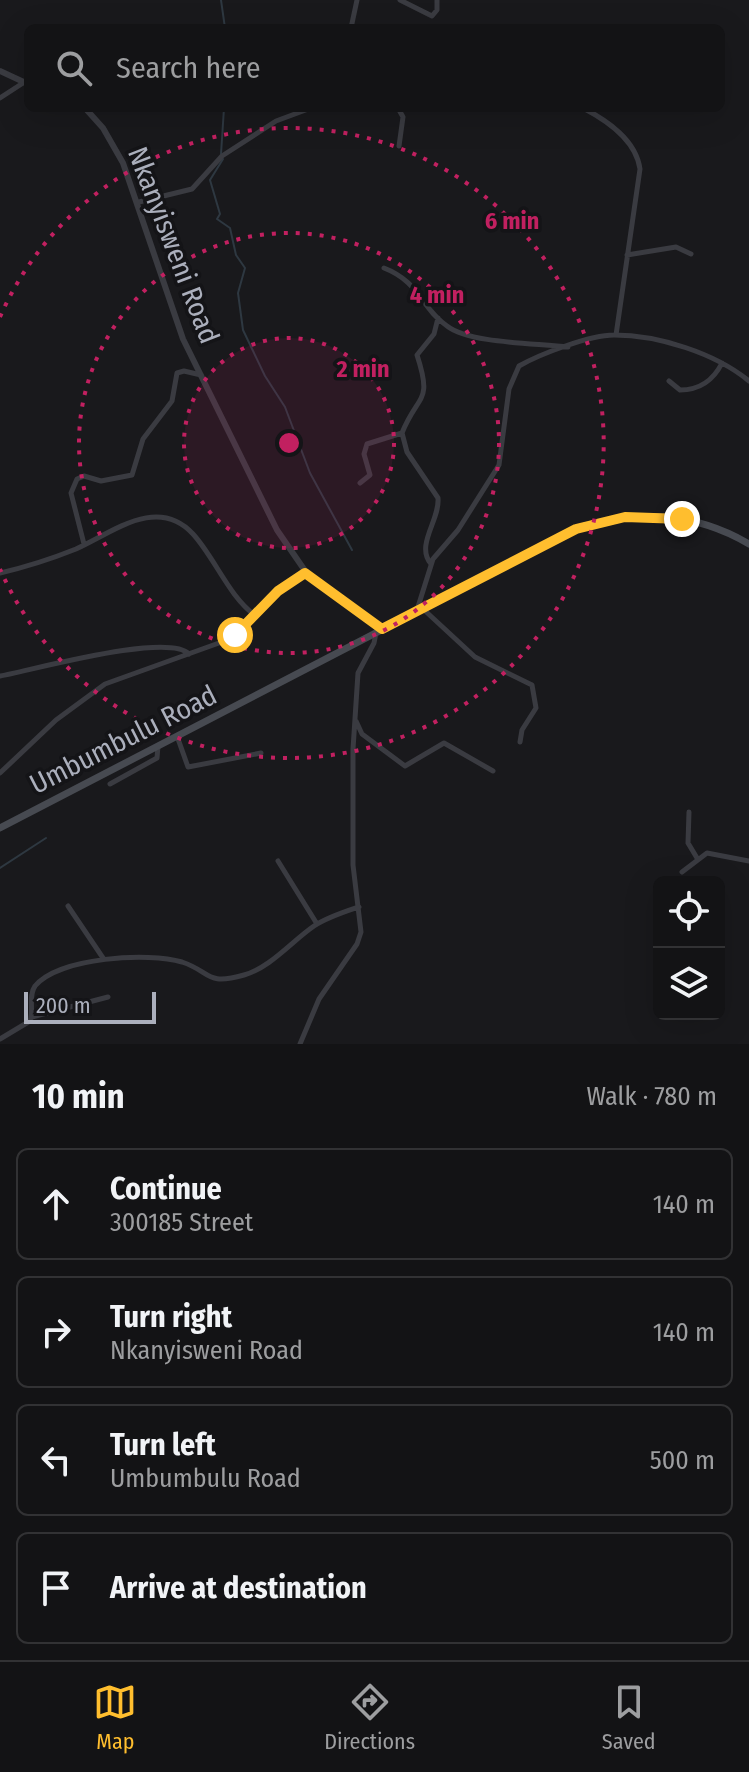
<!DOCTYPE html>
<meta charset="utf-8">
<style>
:root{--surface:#131315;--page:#1c1c1e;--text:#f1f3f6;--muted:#9d9ea0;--line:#323234;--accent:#ffbe2e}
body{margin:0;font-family:"Fira Sans Condensed",sans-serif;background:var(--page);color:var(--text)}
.controls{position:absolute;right:24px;bottom:24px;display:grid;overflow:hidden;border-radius:12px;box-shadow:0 8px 32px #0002}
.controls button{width:72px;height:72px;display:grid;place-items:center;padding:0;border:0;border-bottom:2px solid var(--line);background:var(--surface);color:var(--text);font:40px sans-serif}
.scale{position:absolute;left:24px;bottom:20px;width:132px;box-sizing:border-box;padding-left:8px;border:4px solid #abafbc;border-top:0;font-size:22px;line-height:28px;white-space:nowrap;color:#abafbc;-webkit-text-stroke:6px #141417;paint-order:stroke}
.stop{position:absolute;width:24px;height:24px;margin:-18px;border:6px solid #ffbe2e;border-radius:50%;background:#fff}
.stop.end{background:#ffbe2e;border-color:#fff;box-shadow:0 2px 8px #0008}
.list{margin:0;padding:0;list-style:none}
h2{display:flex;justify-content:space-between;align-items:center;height:104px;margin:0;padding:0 32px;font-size:34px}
h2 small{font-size:26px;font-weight:400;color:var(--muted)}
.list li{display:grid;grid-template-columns:52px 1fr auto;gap:24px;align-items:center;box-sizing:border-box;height:112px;margin:0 16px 16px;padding:0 16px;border:2px solid var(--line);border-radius:12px}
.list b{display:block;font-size:30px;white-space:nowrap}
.list p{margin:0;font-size:26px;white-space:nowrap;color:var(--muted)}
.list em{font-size:26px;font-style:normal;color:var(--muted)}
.icon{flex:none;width:44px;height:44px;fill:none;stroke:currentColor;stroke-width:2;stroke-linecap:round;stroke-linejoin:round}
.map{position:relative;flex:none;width:749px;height:1044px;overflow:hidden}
.search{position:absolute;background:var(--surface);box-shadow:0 8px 32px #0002;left:24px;right:24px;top:24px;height:88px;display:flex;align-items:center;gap:20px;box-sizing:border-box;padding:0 28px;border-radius:12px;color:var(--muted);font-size:30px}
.sheet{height:616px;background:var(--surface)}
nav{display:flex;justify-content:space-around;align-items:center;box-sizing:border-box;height:112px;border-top:2px solid var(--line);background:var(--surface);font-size:22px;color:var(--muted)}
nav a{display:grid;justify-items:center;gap:4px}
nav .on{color:var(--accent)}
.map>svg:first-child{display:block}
</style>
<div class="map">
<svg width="749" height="1044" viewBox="0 0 749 1044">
<rect width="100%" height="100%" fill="#19191c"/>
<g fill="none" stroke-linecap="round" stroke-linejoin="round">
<path stroke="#2e3841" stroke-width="2" d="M221 0 225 28
M221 154 224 108
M223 159 210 180 220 214 217 219 230 228 236 255 245 268 238 293 243 330 265 376 285 407 310 473 352 550
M0 868 46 838"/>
<path stroke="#3a3b41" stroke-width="5" d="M400 0 432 16 437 10V0
M351 28 357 0
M0 98 23 83
M398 108 403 117 399 146
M583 108C608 121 636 140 640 169L616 335
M139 202 192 189 222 156 276 121 311 108
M627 255 676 247 691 254
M384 268C420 282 420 307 447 326 470 344 539 343 568 347
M669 381 680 390C700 390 713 381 722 363
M360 483 370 475 364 454 367 444 402 433
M84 544 71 493 77 479 84 476 101 481 132 475 143 439 172 401 177 373 184 371 201 375
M431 564C415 545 440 520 438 498L407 452 402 433C418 393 433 404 417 355L434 334 438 318
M0 573C26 567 51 559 76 549 112 533 157 495 193 534 215 558 229 597 256 616
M422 608 475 657 532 685 536 708 522 730 520 742
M417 610 433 559 458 530 499 465 509 389 519 366C540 354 590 335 614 335 658 335 715 353 749 381
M0 676C33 670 168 632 189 654
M356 721 362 734 405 766 444 743 493 771
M177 736 188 767 261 753
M0 773 56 720 105 684 230 639 278 591 305 573
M110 784 157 758 158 746
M689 812 688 843 697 858
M278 861 317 924
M682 872 707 853 749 861
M68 906 103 958
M32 1017 108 997
M0 1039 30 1021C34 1010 28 996 35 986 59 957 149 952 182 962 212 972 205 986 244 975 270 968 292 941 314 926 328 917 344 912 359 907
M300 1044 319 999 357 944 361 932 353 865V749L358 673 374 643 376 633"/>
<path stroke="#3a3b41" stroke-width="6" d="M0 71 28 84
M85 108 103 128 123 163 183 339 277 530 310 578 382 629"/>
<path stroke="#474a51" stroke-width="7" d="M0 828 576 529C635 509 695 512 749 544"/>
</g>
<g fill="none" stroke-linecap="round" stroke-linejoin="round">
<path stroke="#ffbe2e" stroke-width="10" d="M235 635 278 591 305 573 382 629 576 529 625 517 682 519"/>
</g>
<circle cx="289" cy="443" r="105" fill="#c12060" fill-opacity=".12"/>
<g fill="none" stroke="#c12060" stroke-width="4" stroke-dasharray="4 8">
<circle cx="289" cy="443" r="105"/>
<circle cx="289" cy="443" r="210"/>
<path d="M0 317A315 315 0 1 1 0 569"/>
</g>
<g text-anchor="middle" stroke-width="7" stroke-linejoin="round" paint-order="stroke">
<g font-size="28" fill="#abafbc" stroke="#141417">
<text transform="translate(174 245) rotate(69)" y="10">Nkanyisweni Road</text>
<text transform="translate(123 739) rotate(-27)" y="10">Umbumbulu Road</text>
</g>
</g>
<circle cx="289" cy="443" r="12" fill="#c12060" stroke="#141417" stroke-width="4"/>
<g font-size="24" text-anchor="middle" font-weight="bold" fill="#c12060" stroke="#141417" stroke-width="7" stroke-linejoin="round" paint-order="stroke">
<text x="512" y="229">6 min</text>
<text x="437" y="303">4 min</text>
<text x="363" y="377">2 min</text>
</g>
</svg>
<div class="controls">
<button><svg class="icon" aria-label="locate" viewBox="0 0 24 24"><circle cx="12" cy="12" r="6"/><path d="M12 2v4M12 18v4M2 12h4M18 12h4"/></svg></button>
<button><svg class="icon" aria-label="layers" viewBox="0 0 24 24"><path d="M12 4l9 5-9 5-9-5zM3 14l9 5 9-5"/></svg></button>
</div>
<div class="scale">200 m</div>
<div class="stop" style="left:235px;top:635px"></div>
<div class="stop end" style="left:682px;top:519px"></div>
<div class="search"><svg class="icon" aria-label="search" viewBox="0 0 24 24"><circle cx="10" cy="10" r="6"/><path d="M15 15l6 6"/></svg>Search here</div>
</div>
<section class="sheet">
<h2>10 min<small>Walk · 780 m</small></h2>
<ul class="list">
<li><svg class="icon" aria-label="ahead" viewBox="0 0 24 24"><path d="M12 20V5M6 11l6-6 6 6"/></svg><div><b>Continue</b><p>300185 Street</p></div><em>140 m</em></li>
<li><svg class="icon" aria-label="right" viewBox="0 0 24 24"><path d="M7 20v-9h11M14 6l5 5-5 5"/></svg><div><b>Turn right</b><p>Nkanyisweni Road</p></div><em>140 m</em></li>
<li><svg class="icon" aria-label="left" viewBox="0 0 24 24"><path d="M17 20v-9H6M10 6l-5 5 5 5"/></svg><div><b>Turn left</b><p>Umbumbulu Road</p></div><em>500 m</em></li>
<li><svg class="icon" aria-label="arrive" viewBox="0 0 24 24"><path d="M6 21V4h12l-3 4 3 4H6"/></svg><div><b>Arrive at destination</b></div></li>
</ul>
</section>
<nav>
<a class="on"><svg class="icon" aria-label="map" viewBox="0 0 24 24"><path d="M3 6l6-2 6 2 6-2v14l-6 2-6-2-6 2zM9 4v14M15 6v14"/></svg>Map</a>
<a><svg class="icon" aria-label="directions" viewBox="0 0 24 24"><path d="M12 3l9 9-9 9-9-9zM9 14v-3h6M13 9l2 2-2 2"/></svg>Directions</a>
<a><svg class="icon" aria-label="saved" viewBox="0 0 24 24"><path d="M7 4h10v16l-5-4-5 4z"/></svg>Saved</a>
</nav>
